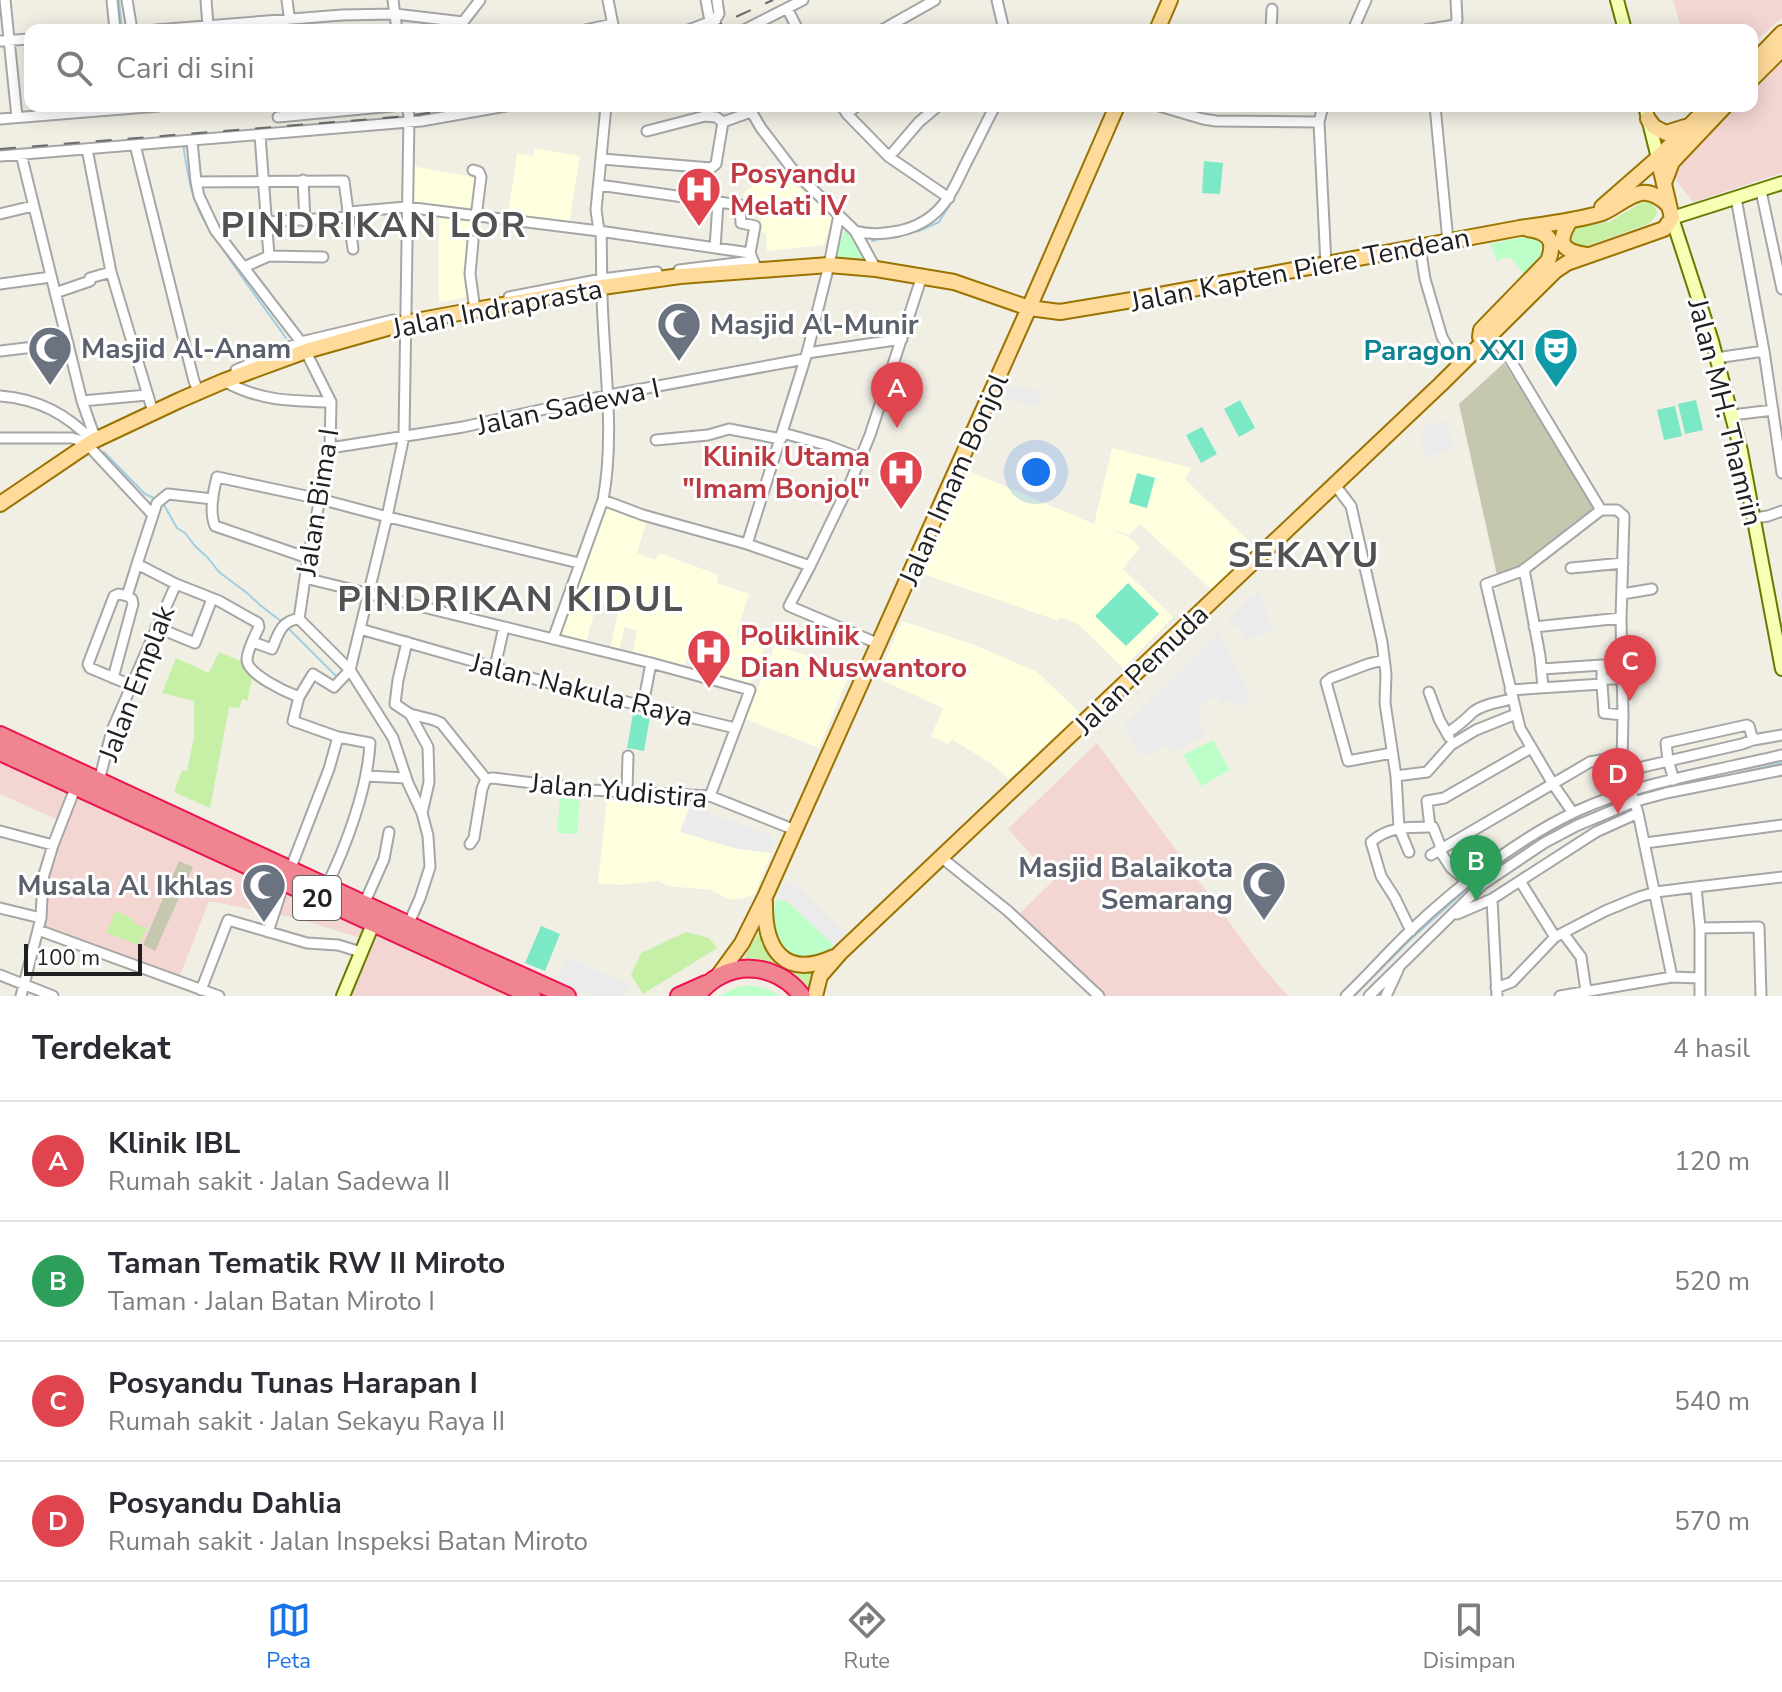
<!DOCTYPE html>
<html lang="id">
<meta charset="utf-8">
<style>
:root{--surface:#fff;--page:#f2f2f3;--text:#2b2b33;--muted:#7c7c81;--line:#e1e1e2;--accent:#1a73e8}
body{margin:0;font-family:"Nunito Sans",sans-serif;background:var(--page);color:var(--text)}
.scale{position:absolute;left:24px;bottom:20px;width:118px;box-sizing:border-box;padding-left:8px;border:4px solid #1f1f1f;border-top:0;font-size:22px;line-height:28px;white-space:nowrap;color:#1f1f1f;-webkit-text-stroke:6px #fff;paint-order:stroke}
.you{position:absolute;left:1036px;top:472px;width:28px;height:28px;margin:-20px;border:6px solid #fff;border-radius:50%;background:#1a73e8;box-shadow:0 0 0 12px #1a73e833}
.badge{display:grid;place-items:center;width:52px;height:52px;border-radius:50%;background:var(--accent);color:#fff;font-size:26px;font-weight:700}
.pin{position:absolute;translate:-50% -66px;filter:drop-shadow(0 2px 4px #0008)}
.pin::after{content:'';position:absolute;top:42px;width:28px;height:24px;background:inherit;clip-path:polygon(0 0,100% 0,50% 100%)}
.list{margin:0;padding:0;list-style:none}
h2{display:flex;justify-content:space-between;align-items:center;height:104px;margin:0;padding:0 32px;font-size:34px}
h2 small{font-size:26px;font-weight:400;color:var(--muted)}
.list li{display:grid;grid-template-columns:52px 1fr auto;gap:24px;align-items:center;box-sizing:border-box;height:120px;padding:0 32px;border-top:2px solid var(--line)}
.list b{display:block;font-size:30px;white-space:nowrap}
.list p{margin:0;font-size:26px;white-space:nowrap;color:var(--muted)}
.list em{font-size:26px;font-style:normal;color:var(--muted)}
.icon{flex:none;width:44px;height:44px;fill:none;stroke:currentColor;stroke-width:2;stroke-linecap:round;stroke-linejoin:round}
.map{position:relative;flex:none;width:1782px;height:996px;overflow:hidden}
.search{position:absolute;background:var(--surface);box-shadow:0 4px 20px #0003;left:24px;right:24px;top:24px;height:88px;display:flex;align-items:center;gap:20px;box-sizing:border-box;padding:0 28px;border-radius:16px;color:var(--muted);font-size:30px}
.sheet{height:584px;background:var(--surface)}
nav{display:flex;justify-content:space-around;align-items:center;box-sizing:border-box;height:112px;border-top:2px solid var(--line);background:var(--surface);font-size:22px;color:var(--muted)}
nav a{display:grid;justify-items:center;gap:4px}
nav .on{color:var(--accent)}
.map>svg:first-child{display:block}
</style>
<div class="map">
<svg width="1782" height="996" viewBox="0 0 1782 996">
<rect width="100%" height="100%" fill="#f1eee4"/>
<path fill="#f3d6d2" d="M1673 0H1782V18L1752 44V30H1682Z
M1782 59V173L1693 202 1673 176 1718 120 1732 106H1752V87Z
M1097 743 1260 964 1288 996H1106L1019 914 1054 880 1008 829Z
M0 759 517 996H340L361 946V938L295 918 209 901 179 978 44 926 48 865 65 823 0 794Z"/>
<path fill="#fdffdf" d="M535 148 580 156 569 224 508 215 517 153 533 156Z
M412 166 483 179 480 209 409 201Z
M772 171 834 212 824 245 767 251 766 233H760L762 207 742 203 745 192Z
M439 215 480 220 474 257 473 296 439 302Z
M1112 448 1192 468 1185 479 1257 549 1213 591 1140 524 1130 535 1104 527 1127 536 1140 547 1123 569 1173 617 1123 668 1079 625 1060 617 1059 621 920 573 962 468 1094 524Z
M599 503 647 520 637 553 655 560 659 553 719 575 717 583 749 594 736 635 765 645 750 685 696 669 700 651 689 648 684 668 632 656 637 630 624 627 619 653 610 650 619 607 598 601 585 645 549 636Z
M902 621 974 645 1036 671 1080 713 1009 779 993 765 952 739 948 744 931 736 943 708 877 678Z
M775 645 851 670 819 748 745 719Z
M607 800 670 803 708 812 771 835 775 843 756 892 752 896 731 900 710 890 667 886 659 881 620 885 598 883Z"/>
<path fill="#c5c7af" d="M1504 363 1595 509 1524 565 1497 575 1459 404Z
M179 861 193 867 155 951 143 945Z"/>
<path fill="#c5f0a5" d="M1643 202H1650C1661 210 1657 218 1648 224L1579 249 1567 243 1573 228 1609 222Z
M219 652 243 662 253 675 249 691 248 701 242 699 239 708 229 707 210 808 174 792 182 770 187 771 194 737V701L162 693 176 658 209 673Z
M116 911 133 919 135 924 147 928 139 945 106 933Z
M761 928 814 967 811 991C794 968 773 959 744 958Z
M686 932 709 938 717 948 643 994 631 975 641 953Z"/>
<path fill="#bdffc8" d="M847 225 868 260 835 257Z
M1528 236 1539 239 1544 249 1543 255 1524 274 1510 258 1507 257 1497 261 1490 244Z
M1213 740 1230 770 1201 786 1183 755Z
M561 786 581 788 577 834 557 833Z
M777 899 788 902 834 945C821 959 811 957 793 959L774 941 772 917Z
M750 985 770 990 780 996H719L735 988Z"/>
<path fill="#7be8c6" d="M1204 161 1223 163 1220 194 1202 193Z
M1240 400 1255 428 1239 437 1224 409Z
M1696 400 1703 430 1685 434 1678 404Z
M1675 406 1682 436 1664 440 1657 410Z
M1202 427 1217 454 1201 463 1186 435Z
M1137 473 1155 478 1147 508 1129 503Z
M1128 583 1159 614 1126 646 1095 616Z
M633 714 650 717 644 751 627 748Z
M541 926 560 934 545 971 525 963Z"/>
<path fill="#ebebeb" d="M1009 384 1041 391 1038 406 1006 399Z
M1446 420 1454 449 1426 457 1420 436 1424 434 1422 427Z
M1259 591 1272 629 1251 639 1249 637 1244 639 1238 625 1231 626 1228 619Z
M1219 633 1252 699 1235 707 1230 699 1221 703 1217 696 1199 706 1203 714 1197 718 1206 735 1171 753 1167 745 1143 757 1124 725Z
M689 808 708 812 771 835 775 843 771 853 738 849 680 832Z
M785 882 800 888 846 934 834 945 788 902 777 899Z
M566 957 629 984 623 996H592L556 981Z"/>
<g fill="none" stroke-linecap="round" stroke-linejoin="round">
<path stroke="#a0cfe3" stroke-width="2" d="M119 0 122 30
M183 144C188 176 191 201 209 229
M908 233 919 231 939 222 951 203 1000 106
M215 237C237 272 262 304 286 338
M872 241 887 237
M104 452 145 494 156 499
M164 505 177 528 185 533 195 546 208 558 219 572 247 593 260 605 282 622
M287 627 337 677
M1714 779 1782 763
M1354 996 1411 939 1476 881 1562 826 1629 798"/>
<g stroke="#a6a6a6" stroke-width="13">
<path id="street" d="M5 0 17 117
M112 0 115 30
M127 0 132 30
M206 0 208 26
M287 0 291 30
M393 0 397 30
M608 0 614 30
M706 0 709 16 715 20 717 30
M997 0 1004 30
M787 8 798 30
M715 20 719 14 717 0
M155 30 342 15 395 14 463 22
M461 30 463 22 480 0
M585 30 613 24
M688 30 715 20
M744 30 803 0
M882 30 935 0
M1271 30 1272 9
M1353 30 1366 0
M1425 30 1455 25 1457 20 1456 0
M0 41 30 39
M407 106 409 116 404 436 387 517 350 670 393 738 408 783 422 813 428 836 430 867 420 898 408 925
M748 106 761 128 793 170 855 231 876 269
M842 106 847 114 889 157 949 198
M1159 106 1203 119 1216 121 1319 122
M1323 106 1319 122 1326 265
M1435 106 1448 241
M847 114 857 106
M278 117 393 106
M0 119 159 106
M647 131 705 116 716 117 723 122
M192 141 196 182 199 196 215 230 301 342 331 402 330 448 308 558 299 619
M135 145 194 381 199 393
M87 149 111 272 153 412
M21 154 82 401 93 432 98 438
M0 156 421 121 506 106
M889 157 919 122 938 106
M602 159 711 168 716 164 723 122 751 112
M473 170 479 172 481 177 476 217
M303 180 305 221
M196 182 344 181 353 249
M599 185 740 205 741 223 755 226 750 253
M1761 191 1782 289
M1736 198 1764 351 1782 473
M696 199 699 168
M349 212 406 207 599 231 750 253 755 265
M0 214 33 206
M266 222 349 217
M599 231 596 210 606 106
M855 231C871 235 883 234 899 231 939 222 950 197 966 163 976 144 985 125 995 106
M601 232C602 261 601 290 603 319 606 380 614 440 603 500
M473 241 470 274 475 310
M1420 247 1425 279 1442 337 1459 367
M715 248 718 203
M269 256 323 257
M244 267 269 256 260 135
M679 270 753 261
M0 284 51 277
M55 293 90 281V278L111 272
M509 297 602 279 657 272
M1490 334 1508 356 1601 510
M0 351 68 343
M807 353 902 339
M1716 358 1764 351
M236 370 301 342 393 320
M224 381C259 401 291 401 331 402
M0 396C39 399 66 414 93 441
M82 401 147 395
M1732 415 1773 410
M783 433 826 445 860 458
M0 438H72L85 442 153 515 137 564 176 584 112 730 99 781
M656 440 708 435 729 429 781 439
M330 448 463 427 609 395 805 359
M1335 485 1351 506 1382 642 1386 674 1385 703 1396 776 1399 828 1409 852
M1601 510H1617L1624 516 1621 618 1623 715 1622 763 1638 813 1672 977
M153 515 157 503 168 494 213 499
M1754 518 1768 516 1782 511
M747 544 807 353 829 265 839 215
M308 558 215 526C209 512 213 492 217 477L320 499 380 515 579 563
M810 566 851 481 870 435 922 276
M1571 568 1623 563
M1524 569 1540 656 1543 687
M305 578 651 663 750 690 710 796
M176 584 219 601 258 623 259 627C255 636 248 648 247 659 246 674 286 692 299 697L293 721 338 737 370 743C368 787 346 847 326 887
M1622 594 1652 589
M127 596 119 594 114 596 88 664 90 668 133 686
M299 619 350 670 334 687 313 674 299 697
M156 627 195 643 212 599
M1534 627 1621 618
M360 629 556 685 735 728
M553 639 603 500 643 515 747 544 810 566 789 606 879 644
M253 642 272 649C278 635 281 620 299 619
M1384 660 1368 664 1331 678 1326 682 1348 761 1392 753
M495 667 504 627
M1542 669 1602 665V679
M113 678 133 604 132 599 127 596 137 564
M1602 684 1604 713 1623 715
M1510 690 1602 684V679H1623
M1429 692 1439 719 1449 737
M395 704 410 714 434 720 441 723 486 779
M395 704 398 680 407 642
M643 705 651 663
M410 714 428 747 429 782 422 813
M1447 733C1457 727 1465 720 1473 712 1483 704 1500 702 1512 699
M1625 771 1742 744 1753 740 1782 735
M366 776 406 778
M1396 776 1427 772 1451 745 1476 730 1516 714
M486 779 493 778 590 790 710 796 795 830
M1674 780 1668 760 1666 743 1747 725 1749 726 1753 740
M627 791 628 756
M1573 813 1553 784 1520 728 1486 584 1522 571 1601 510
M1430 827 1427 801 1444 798 1531 748
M0 831 53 845
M1645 843 1782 825
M470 844 474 838 482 789 486 779
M1440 851 1451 868 1468 882
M1431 855 1590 762 1606 759 1622 763
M942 858 1008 911 1099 996
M290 870 329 769 338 737
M1520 881 1555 937
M1696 887 1700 928V996
M1492 899 1497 996
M364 904 384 859 389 832
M0 908 41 918
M1457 914 1492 899 1596 832 1638 813
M1700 928 1759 927 1761 996
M38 930 219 996
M1411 931 1395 898 1381 876 1371 842C1388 826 1411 827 1433 827L1442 850
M268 932 284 883
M1563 933 1581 957 1586 991
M0 975 53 996
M1496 988 1512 982 1555 937 1605 911 1639 897 1656 892 1696 887 1782 877
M201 990 228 920 307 943 338 945 361 952
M21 996 41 918 43 878 53 845 76 786
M1346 996C1368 975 1388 952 1410 931 1456 887 1519 838 1577 811 1640 782 1715 771 1782 755
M1369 996 1483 884 1544 843 1576 826 1633 802 1666 793 1782 770
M1386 996 1398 970
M1560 996 1672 977 1699 978"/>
</g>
<g stroke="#667c00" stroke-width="16">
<path id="secondary" d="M1617 0 1625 30
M1645 106 1658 158
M1782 183 1672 218 1712 341 1741 451 1782 669
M343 996 373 924"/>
</g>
<g stroke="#9a7300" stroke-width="18">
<path id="primary" d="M1157 30 1170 0
M1752 64 1782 33
M1752 79 1782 49
M1648 119 1654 127 1666 133 1685 127
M1664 183 1672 162 1725 106
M1602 207 1658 158 1709 106
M1570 221C1556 243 1562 251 1586 255
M1480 337 1481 330 1548 261C1556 241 1549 232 1528 229
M0 504 93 441 180 400 224 381 306 351 405 323 475 310 602 287 680 276 829 265 876 269 954 282 1029 308 1060 312 1138 299 1520 228C1548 224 1575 221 1602 213 1615 208 1627 196 1641 193 1651 191 1663 199 1669 206
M765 902C764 949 784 980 834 957
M718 976 742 943 765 897 1029 308 1117 106
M815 996 820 976 840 953 1441 384 1555 271 1567 263 1664 229 1672 218 1658 158"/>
</g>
<g stroke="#ed134e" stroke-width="20">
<path id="highway" d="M0 735 431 935 567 996
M0 752 532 996
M679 996 706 984
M697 996C724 959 775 960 802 996"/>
</g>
<use href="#street" stroke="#fff" stroke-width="9"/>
<use href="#secondary" stroke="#f6ffb4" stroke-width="12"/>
<use href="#primary" stroke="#ffdb9b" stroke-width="14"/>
<use href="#highway" stroke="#f08591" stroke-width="16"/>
<path stroke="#6d6d6d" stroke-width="2" stroke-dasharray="16 16" stroke-linecap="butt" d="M707 30 773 0
M0 149 409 116 470 106"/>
</g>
<defs>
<g id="hospital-pin" transform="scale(2.3)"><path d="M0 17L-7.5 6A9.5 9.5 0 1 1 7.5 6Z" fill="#e0444e" stroke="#fff"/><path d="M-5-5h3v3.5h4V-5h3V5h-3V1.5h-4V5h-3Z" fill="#fff"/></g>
<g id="mosque-pin" transform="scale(2.3)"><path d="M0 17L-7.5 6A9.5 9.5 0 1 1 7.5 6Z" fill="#6b7280" stroke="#fff"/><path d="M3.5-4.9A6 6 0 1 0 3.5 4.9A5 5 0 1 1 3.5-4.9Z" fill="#fff"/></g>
<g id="theatre-pin" transform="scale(2.3)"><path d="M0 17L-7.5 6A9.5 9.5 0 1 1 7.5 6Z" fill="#0f9aa8" stroke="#fff"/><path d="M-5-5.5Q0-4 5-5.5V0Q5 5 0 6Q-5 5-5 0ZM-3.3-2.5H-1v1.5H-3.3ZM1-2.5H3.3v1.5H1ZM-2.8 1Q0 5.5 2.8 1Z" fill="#fff"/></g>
</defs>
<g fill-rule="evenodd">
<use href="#hospital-pin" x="699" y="189"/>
<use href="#mosque-pin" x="679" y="324"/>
<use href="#mosque-pin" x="50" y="348"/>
<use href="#theatre-pin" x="1556" y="350"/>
<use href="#hospital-pin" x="901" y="472"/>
<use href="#hospital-pin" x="709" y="651"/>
<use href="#mosque-pin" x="1264" y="883"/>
<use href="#mosque-pin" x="264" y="885"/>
</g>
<g text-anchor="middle" stroke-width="6" stroke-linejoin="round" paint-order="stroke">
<rect fill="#fff" stroke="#626262" stroke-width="2" x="293" y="876" width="48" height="44" rx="6"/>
<g font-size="26" font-weight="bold" fill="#1f1f1f">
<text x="317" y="907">20</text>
</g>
<g font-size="28" font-weight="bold" fill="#be3a42" stroke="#fff" text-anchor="start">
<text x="730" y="183">Posyandu<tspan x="730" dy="32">Melati IV</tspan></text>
<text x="870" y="466" text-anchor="end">Klinik Utama<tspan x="870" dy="32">"Imam Bonjol"</tspan></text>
<text x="740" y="645">Poliklinik<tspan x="740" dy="32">Dian Nuswantoro</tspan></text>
</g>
<g font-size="28" fill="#1f1f1f" stroke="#fff">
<text transform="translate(1300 269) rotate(-11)" y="10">Jalan Kapten Piere Tendean</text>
<text transform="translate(497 308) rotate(-11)" y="10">Jalan Indraprasta</text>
<text transform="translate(568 406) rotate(-12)" y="10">Jalan Sadewa I</text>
<text transform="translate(1726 412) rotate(76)" y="10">Jalan MH. Thamrin</text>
<text transform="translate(953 479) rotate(-66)" y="10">Jalan Imam Bonjol</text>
<text transform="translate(317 502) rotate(-81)" y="10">Jalan Bima I</text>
<text transform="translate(1141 669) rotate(-44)" y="10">Jalan Pemuda</text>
<text transform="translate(136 683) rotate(-69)" y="10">Jalan Emplak</text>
<text transform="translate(582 689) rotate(14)" y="10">Jalan Nakula Raya</text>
<text transform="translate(619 790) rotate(5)" y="10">Jalan Yudistira</text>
</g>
<g font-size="28" font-weight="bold" fill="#5b616d" stroke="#fff" text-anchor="start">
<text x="710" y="334">Masjid Al-Munir</text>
<text x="81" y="358">Masjid Al-Anam</text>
<text x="1233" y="877" text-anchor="end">Masjid Balaikota<tspan x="1233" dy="32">Semarang</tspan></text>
<text x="233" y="895" text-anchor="end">Musala Al Ikhlas</text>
</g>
<g font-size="28" font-weight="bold" fill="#0d838f" stroke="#fff" text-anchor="end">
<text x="1525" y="360">Paragon XXI</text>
</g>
<g font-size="36" font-weight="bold" letter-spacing="2" fill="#525252" stroke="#fff">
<text x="374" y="237">PINDRIKAN LOR</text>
<text x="1304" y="567">SEKAYU</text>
<text x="511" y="611">PINDRIKAN KIDUL</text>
</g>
</g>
</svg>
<div class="scale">100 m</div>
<div class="you"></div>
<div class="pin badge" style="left:897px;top:428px;background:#e0444e">A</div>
<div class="pin badge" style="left:1476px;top:901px;background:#2e9e5b">B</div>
<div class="pin badge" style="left:1630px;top:701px;background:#e0444e">C</div>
<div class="pin badge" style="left:1618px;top:814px;background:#e0444e">D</div>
<div class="search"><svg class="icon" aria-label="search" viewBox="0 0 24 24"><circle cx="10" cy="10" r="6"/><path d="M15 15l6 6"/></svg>Cari di sini</div>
</div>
<section class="sheet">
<h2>Terdekat<small>4 hasil</small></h2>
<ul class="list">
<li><span class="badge" style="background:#e0444e">A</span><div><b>Klinik IBL</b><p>Rumah sakit · Jalan Sadewa II</p></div><em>120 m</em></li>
<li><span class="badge" style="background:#2e9e5b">B</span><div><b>Taman Tematik RW II Miroto</b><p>Taman · Jalan Batan Miroto I</p></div><em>520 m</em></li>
<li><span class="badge" style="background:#e0444e">C</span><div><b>Posyandu Tunas Harapan I</b><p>Rumah sakit · Jalan Sekayu Raya II</p></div><em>540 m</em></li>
<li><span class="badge" style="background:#e0444e">D</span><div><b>Posyandu Dahlia</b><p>Rumah sakit · Jalan Inspeksi Batan Miroto</p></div><em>570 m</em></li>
</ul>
</section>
<nav>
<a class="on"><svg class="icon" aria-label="map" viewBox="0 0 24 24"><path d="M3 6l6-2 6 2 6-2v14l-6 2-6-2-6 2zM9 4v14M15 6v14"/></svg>Peta</a>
<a><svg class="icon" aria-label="directions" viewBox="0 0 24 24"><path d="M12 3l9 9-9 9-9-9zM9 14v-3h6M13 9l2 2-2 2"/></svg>Rute</a>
<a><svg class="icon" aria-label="saved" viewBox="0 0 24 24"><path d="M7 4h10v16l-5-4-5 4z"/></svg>Disimpan</a>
</nav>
